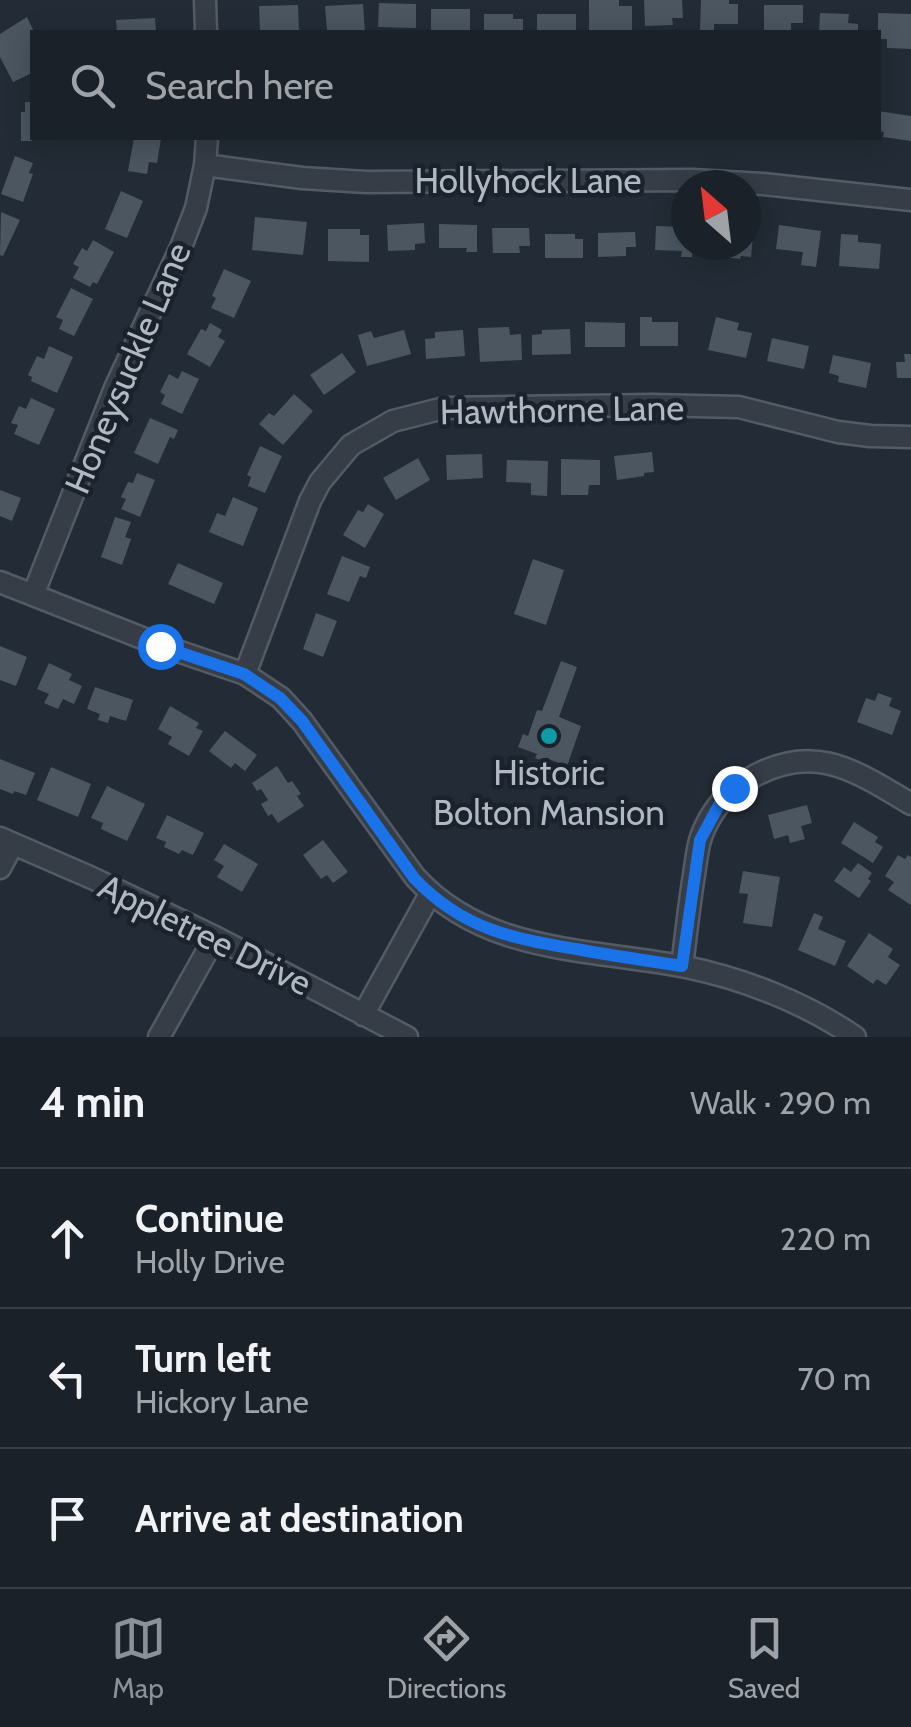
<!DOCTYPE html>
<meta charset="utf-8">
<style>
:root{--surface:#1a2128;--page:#232930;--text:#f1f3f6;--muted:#9fa3a8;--line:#383e45;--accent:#8c9099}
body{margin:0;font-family:Cabin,sans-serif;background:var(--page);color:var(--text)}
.compass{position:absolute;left:671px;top:170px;width:90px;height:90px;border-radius:50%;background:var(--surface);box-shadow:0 5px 25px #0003;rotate:332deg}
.stop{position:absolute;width:30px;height:30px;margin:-22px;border:8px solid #1a73e8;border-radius:50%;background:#fff}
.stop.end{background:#1a73e8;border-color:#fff;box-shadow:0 2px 10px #0008}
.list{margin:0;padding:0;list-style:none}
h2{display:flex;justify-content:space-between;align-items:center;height:130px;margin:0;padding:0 40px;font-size:42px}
h2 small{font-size:32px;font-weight:400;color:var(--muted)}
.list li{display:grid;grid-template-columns:65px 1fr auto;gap:30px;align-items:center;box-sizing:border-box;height:140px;padding:0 40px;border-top:2px solid var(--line)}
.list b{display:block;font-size:38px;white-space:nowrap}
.list p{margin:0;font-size:32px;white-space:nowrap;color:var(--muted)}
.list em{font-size:32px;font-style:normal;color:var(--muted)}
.icon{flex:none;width:55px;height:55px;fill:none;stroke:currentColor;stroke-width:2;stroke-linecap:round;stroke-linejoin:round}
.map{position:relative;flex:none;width:911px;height:1037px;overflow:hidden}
.search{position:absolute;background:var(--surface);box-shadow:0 5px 25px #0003;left:30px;right:30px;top:30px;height:110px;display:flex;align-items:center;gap:25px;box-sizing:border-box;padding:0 35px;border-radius:0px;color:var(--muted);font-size:38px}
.sheet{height:550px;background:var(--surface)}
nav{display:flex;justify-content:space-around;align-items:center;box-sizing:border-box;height:140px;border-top:2px solid var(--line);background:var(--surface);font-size:28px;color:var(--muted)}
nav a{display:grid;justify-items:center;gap:5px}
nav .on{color:var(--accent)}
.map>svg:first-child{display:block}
</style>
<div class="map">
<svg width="911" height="1037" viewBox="0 0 911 1037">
<rect width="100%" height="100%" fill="#232c36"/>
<path fill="#4b5661" d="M589 0H619V6H632V32L589 31Z
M644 0H682L683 18H672L673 25 645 26Z
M701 0H729V4H738V24H714V32H700Z
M379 3 416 4V28L378 27Z
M363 4 365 32 327 30 325 6Z
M298 5 299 32H260L259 6Z
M764 5H803V23H791V32L764 30Z
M431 9H470V32H431Z
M820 13 849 14 848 23 858 24V32H819Z
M878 13 911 14V49L887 48V39H878Z
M484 14H513V19H523V32H484Z
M537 14H576V32H537Z
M27 17 34 32H32V73L13 82 0 57V34Z
M155 18 156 32H117L116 20Z
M25 102H32V141H21V112H25Z
M878 111 911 116V141L883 137 884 132 878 131Z
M134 138H161L157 163 149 162 147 174 128 171Z
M15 156 33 163 29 173 33 174 23 202 1 194Z
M121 191 143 201 127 238 105 229Z
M1 212 20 220 3 256 0 255Z
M255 217 307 222 303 255 252 250Z
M424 223 425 243 415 244V250L388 251 387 225Z
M439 224 477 225V252H466L467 248H439Z
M746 225 754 226 751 257 741 256 740 259 714 256 715 245H746Z
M779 225 821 231 816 267 801 265 803 252 776 249Z
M656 226 685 227 686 245H693L692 257H681L682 251 655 250Z
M492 228H529L530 246H519L520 253H493Z
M328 229H360V235H369V262L328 261Z
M635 232 636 247H626V256L598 257V233Z
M545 234H575V239H583V258H545Z
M841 234 858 235V242L881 244 879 269 839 266Z
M93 240 114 252 97 284 93 282 90 287 73 278 79 267 73 264 82 248 87 251Z
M224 269 251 281 234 318 211 308 216 298 212 296Z
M71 288 93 299 74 336 59 329 63 320 56 317Z
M640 317H652V322H678V346H640Z
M716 317 739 323 737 330 752 333 746 358 708 350Z
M585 322 625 323V347H585Z
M210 323 222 330 218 337 225 341 210 367 187 354 201 329 206 331Z
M509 327 510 335 521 334 522 360 480 362 478 328Z
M570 329 571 354 532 355V335L542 334V330Z
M404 330 411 354 367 366 358 335 371 331 374 338Z
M463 330 465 356 426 359 425 339 435 338V332Z
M772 338 809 346 804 369 767 361Z
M49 346 73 357 57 393 31 381 32 377 28 375 37 356 44 359Z
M342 353 356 372 324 395 310 375Z
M904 354H911V378H897L896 362H905Z
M833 355 871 363 866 388 838 382 839 376 829 373Z
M182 371 199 379 182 414 161 404 165 395 160 392 169 374 178 379Z
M294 394 313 411 283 445 259 424 269 413 274 416Z
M31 398 55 409 39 445 14 434 18 425 11 423 19 406 26 409Z
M150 418 178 430 174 439 170 437 158 464 134 453Z
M260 446 282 456 265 493 248 486 251 477 247 475Z
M652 452 654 472 644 473V476L617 480 614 456Z
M482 454 483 478 447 480 446 455Z
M418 458 430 480 396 500 383 478Z
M561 459 600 460V485H589L588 495H561Z
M507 460 548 461 547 496 531 495V483L506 482Z
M137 473 155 480 140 517 121 509 126 499 121 497 128 482 133 483Z
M0 490 21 498 12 521 0 516Z
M233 497 258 508 243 546 209 532 217 513 225 516Z
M368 504 384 514 365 548 343 535 358 510 363 512Z
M115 517 131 522 125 537 131 539 122 565 101 557Z
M342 556 370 567 366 578 360 576 349 602 327 594Z
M533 559 564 570 546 625 514 614Z
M178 563 223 583 214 604 168 584Z
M316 613 337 621 323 657 303 649Z
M0 646 27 657 16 686 0 680Z
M561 661 577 667 559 717 581 726 567 766 546 758 545 762 535 758 537 754 518 747 523 734 528 736 537 710 542 711Z
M49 663 72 674 69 680 82 686 74 704 63 699 58 709 44 703 49 694 37 689Z
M95 687 133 700 126 721 110 716 108 723 98 720 100 714 87 709Z
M878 693 892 698 889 706 901 711 892 735 857 722 866 698 875 701Z
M170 706 199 723 196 728 203 731 189 756 168 744 172 737 158 729Z
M225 731 257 755 245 771 235 763 231 768 209 751Z
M0 759 35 773 26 795 14 791 13 794 0 789Z
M277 766 288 783 292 781 301 794 297 796 304 806 278 823 272 814 268 816 261 804 268 800 261 789 257 791 252 783Z
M51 767 91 784 78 817 37 800Z
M107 786 145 804 127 841 101 829 103 823 91 818Z
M807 805 812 823 801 826 805 839 790 843 788 835 774 839 768 815Z
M167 815 204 833 193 855 182 850 179 854 164 847 166 842 156 838Z
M854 822 878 837 875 842 883 847 873 863 841 843Z
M323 840 348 872 333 883 327 875 321 879 303 855Z
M224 844 258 864 242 892 217 877 224 866 214 860Z
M898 855 905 859 908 855 911 857V905L888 890 894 882 885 876Z
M858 863 872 873 868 879 871 881 859 898 834 881 844 867 851 872Z
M743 871 780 877 772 927 743 923 748 894 739 893Z
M814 913 823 917 818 929 846 941 835 966 798 950Z
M869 933 893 949 888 957 900 965 886 985 877 979 873 984 847 966Z"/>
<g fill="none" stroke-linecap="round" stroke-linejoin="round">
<g stroke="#535b64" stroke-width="25">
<path id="street" d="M205 0 206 32
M205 165 302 178 366 182 693 180 763 184 911 200
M0 582 160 645 245 674 281 698 302 721 415 877C486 955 590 948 686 967 744 979 806 1003 855 1037
M33 595 115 388 181 247 196 208 205 165 207 138
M245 674 310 501 320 482 351 445 393 421 444 408 652 405 739 407 838 432 870 436 911 437
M0 838 92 878 215 937 407 1037
M0 868 13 844
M682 966C686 936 689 905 694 875 696 862 697 849 701 837 710 812 727 792 749 779 813 741 854 770 911 804
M363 1015 430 894
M159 1037 215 937"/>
</g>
<use href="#street" stroke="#363d46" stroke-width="20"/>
</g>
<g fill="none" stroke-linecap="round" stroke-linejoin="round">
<path stroke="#1a73e8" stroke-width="12" d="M160 646 244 674 280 698 302 721 414 878C463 930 514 939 582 950 615 956 649 961 682 966L700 840 720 803 734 788"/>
</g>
<circle fill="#0f9aa8" stroke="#1b222b" stroke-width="4" cx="549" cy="736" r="10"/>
<g text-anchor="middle" stroke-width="9" stroke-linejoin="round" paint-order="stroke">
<g font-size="35" fill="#b0b8c3" stroke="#1b222b">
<text x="528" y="193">Hollyhock Lane</text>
<text transform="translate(128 368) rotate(-67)" y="12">Honeysuckle Lane</text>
<text transform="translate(562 410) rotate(-1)" y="12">Hawthorne Lane</text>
<text transform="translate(205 935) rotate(26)" y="12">Appletree Drive</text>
</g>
<g font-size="35" fill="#b0b8c3" stroke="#1b222b">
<text x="549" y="785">Historic<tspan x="549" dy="40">Bolton Mansion</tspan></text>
</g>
</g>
</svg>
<svg class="compass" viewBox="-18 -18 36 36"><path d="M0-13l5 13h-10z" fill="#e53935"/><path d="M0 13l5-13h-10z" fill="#9fa3a8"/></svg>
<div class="stop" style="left:160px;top:646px"></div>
<div class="stop end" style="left:734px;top:788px"></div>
<div class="search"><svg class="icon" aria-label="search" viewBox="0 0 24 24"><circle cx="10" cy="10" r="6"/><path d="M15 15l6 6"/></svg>Search here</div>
</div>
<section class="sheet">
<h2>4 min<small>Walk · 290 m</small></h2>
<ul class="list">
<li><svg class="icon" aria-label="ahead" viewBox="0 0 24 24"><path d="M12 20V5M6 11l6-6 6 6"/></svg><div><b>Continue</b><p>Holly Drive</p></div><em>220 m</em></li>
<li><svg class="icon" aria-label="left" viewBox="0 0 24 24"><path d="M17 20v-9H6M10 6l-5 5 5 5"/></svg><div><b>Turn left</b><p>Hickory Lane</p></div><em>70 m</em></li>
<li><svg class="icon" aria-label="arrive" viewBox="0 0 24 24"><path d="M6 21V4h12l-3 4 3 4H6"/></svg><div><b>Arrive at destination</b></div></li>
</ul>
</section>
<nav>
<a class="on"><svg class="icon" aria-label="map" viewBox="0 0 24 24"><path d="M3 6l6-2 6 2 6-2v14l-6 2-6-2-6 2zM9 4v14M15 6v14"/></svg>Map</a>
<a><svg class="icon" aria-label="directions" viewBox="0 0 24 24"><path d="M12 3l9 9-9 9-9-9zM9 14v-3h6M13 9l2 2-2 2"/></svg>Directions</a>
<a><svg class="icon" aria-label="saved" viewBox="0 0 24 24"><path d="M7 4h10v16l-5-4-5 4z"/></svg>Saved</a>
</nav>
